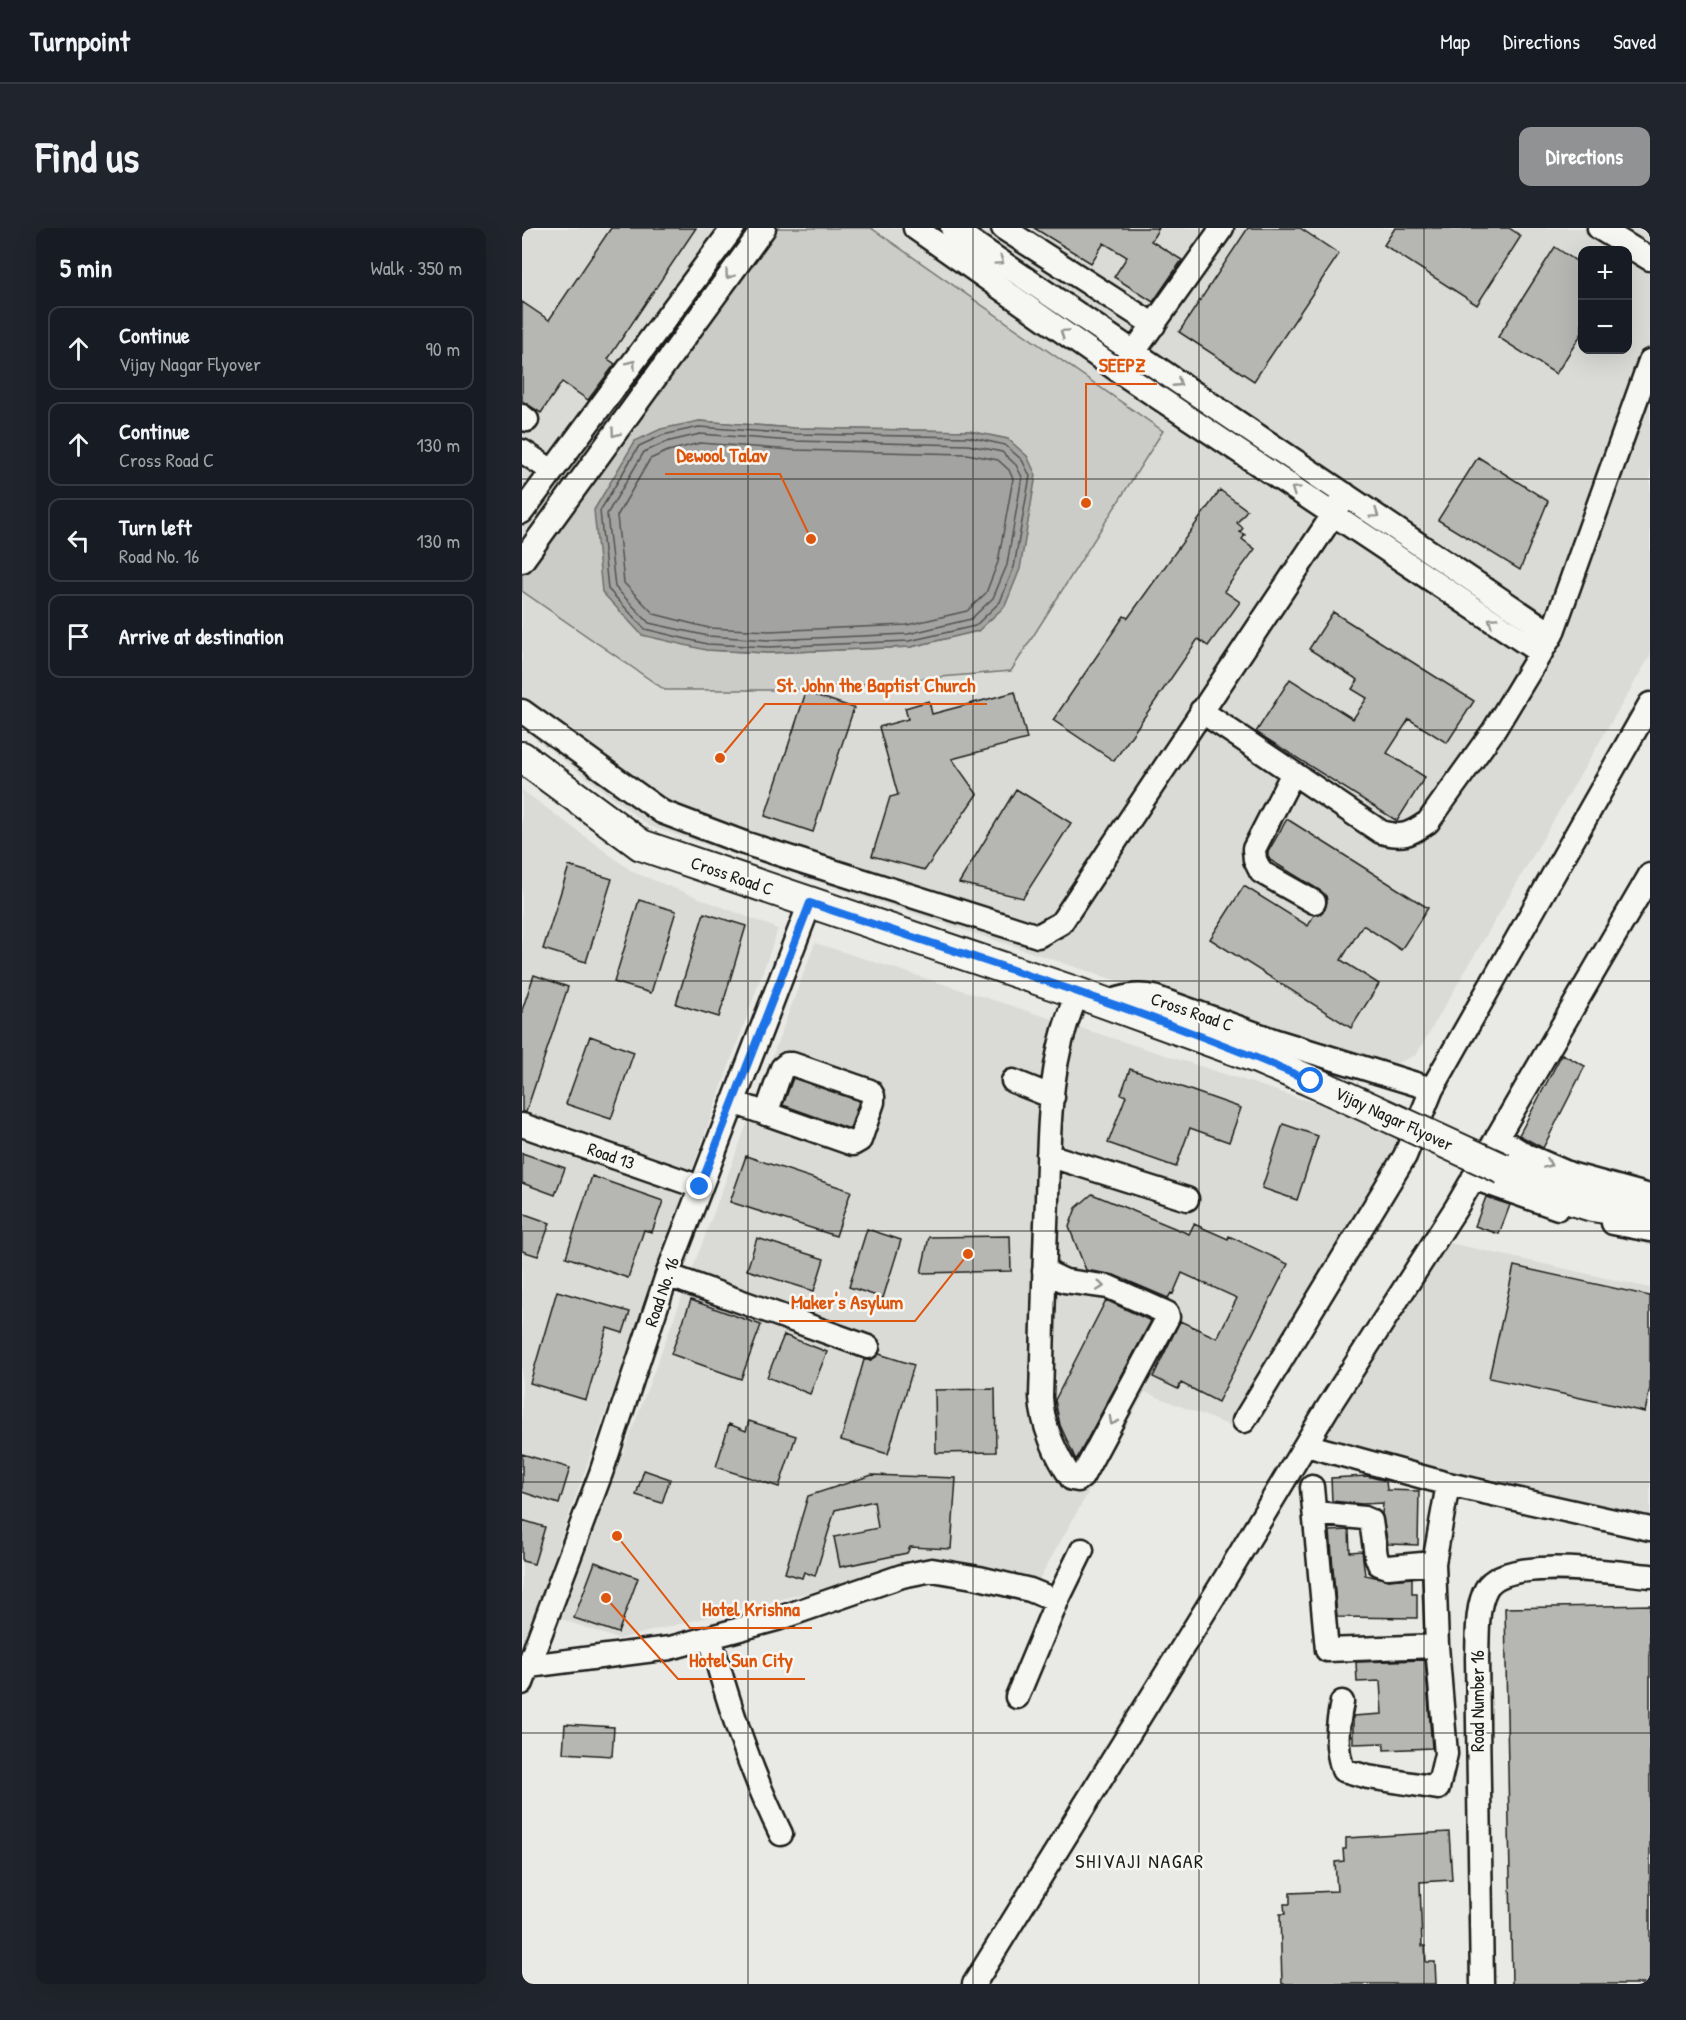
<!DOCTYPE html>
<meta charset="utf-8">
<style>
:root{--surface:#171b24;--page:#20242c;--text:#f1f3f6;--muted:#9ea1a6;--line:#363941;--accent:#919294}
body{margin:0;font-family:"Patrick Hand",sans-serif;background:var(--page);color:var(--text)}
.controls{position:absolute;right:18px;top:18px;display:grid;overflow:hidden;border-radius:12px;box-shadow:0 6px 24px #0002}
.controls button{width:54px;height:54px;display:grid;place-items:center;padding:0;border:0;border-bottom:2px solid var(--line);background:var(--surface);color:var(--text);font:30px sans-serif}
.stop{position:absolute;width:18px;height:18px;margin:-14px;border:4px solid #1a73e8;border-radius:50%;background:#fff}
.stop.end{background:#1a73e8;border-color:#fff;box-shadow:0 2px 6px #0008}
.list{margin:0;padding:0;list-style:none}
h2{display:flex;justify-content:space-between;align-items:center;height:78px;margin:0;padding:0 24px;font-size:26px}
h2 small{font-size:20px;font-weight:400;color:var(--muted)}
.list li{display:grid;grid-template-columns:39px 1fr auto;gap:18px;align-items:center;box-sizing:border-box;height:84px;margin:0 12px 12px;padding:0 12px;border:2px solid var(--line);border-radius:12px}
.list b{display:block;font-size:22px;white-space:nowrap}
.list p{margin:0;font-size:20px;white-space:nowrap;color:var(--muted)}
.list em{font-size:20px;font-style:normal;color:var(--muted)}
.icon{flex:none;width:33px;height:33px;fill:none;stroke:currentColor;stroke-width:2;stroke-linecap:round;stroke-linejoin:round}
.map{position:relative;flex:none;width:1128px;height:1756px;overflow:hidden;border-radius:12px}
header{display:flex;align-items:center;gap:36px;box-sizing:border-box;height:84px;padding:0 30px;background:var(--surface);border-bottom:2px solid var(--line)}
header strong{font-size:28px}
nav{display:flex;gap:33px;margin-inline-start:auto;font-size:21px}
.intro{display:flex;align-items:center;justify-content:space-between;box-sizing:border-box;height:144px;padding:0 36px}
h1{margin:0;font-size:42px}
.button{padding:15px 27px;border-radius:12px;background:var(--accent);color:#fff;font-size:21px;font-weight:700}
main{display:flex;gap:36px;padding:0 36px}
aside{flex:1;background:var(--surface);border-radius:12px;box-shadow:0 6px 24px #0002}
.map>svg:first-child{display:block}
</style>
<header>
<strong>Turnpoint</strong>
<nav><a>Map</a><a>Directions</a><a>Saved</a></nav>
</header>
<div class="intro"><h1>Find us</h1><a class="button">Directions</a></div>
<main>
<aside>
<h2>5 min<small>Walk · 350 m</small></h2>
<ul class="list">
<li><svg class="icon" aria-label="ahead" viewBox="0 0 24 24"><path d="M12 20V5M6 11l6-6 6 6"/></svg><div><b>Continue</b><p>Vijay Nagar Flyover</p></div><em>90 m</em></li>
<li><svg class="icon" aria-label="ahead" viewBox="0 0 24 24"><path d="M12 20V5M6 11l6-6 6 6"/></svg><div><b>Continue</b><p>Cross Road C</p></div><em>130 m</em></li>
<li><svg class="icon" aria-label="left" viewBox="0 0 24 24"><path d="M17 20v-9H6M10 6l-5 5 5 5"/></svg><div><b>Turn left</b><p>Road No. 16</p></div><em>130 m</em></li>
<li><svg class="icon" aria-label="arrive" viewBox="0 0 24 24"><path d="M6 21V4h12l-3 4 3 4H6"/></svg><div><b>Arrive at destination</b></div></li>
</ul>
</aside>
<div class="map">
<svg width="1128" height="1756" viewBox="0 0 1128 1756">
<rect width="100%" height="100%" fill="#e9e9e5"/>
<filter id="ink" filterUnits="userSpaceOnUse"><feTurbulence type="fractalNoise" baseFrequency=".0167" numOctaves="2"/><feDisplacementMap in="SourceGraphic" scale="12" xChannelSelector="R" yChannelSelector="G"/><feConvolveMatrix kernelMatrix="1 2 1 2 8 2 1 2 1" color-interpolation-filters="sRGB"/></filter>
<g filter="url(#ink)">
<path fill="#dadad6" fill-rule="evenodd" d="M0 0H1128V428L894 827 862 841 127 598 0 500ZM1060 22H1106V122H1060Z
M0 562 111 644 256 701 0 1419Z
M293 715 802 878 881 913 711 1199 623 1164 516 1353 391 1339 96 1411 39 1391Z
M915 1012 1128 1060V1295L796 1219Z"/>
<path fill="#cbcbc7" stroke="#747472" stroke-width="1.5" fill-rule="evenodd" d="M237 0H349L641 203 489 443 266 462H143L0 363V319ZM177 193 272 200 447 203 486 211 456 403 389 419 246 425 184 422Z"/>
<path fill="#a3a3a1" stroke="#6d6d6c" stroke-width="1.5" d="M177 193 272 200 447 203 486 211 505 228 514 247 498 341 483 378 456 403 389 419 246 425 184 422 120 407 80 364 72 282 113 213 139 201Z"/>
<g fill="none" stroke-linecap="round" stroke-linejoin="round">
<path stroke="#525251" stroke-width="1.5" d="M177 199 272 206 447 209 483 217 500 232 508 248 492 339 478 374 453 398 387 413 246 419 185 416 123 401 86 361 78 283 117 218 141 207Z
M178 206 271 213 446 217 480 224 494 237 500 249 485 337 471 370 449 391 386 406 246 412 186 408 127 395 93 359 85 286 122 224 144 214Z
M178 215 271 222 445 226 476 232 487 242 491 251 476 334 464 365 445 383 385 397 247 403 187 400 132 386 102 355 95 288 128 231 146 223Z"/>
</g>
<path fill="#b6b6b3" stroke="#1c1c1c" stroke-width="1.5" d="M89 0H174L86 131 93 136 66 172 40 154 19 185 0 173V74L27 92Z
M512 0H637L629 13 660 32 631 74 592 49 605 29 582 15 569 35Z
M726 0H778L817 26 732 153 657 104Z
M873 0H987L999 8 955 77 862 17Z
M1033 19 1060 37V105L1034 146 976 109Z
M956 229 1026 273 998 342 916 292Z
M698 262 725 282 715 295 721 300 718 304 723 307 720 311 733 321 702 363 718 374 686 418 676 411 592 533 531 492 602 388 606 390Z
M811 384 952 473 925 515 887 491 865 525 903 549 875 593 734 504 768 451 831 491 845 470 830 461 836 452 787 421Z
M284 464 332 480 291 604 243 588Z
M493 464 505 511 430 531 455 566 403 642 350 628 368 569 376 567 357 499 386 491 383 480 407 473 410 486Z
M494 561 549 595 501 670 437 655Z
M765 591 906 680 879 722 841 697 819 732 857 756 829 800 688 711 722 658 786 698 792 687 798 686 803 681 805 673 804 668 799 663 748 632 746 628V624Z
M47 638 90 651 64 734 21 721Z
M117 672 154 683 129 765 92 754Z
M182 685 224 698 197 789 154 776Z
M12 747 46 759 4 884H0V782Z
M68 808 112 824 89 891 44 876Z
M1040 826 1063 838 1021 920 997 907Z
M608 841 719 880 707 914 668 900 654 939 586 915 604 868 599 866Z
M271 850 337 873 328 901 261 877Z
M761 896 796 908 775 972 740 960Z
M0 925 43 940 33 967 0 955Z
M224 928 329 963 314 1008 208 974Z
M70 948 141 973 130 1004 122 1002 106 1050 44 1029Z
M570 966 667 1006 672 996 706 1011 707 1008 766 1036 696 1174 659 1155 656 1161 631 1149 658 1093 695 1110 715 1070 660 1045 651 1066 649 1065 646 1070 592 1047 564 1042 547 999 554 980Z
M964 969 988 977 977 1006 953 998Z
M0 985 28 995 16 1028 0 1023Z
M345 1001 379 1012 361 1070 327 1059Z
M488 1008 489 1043 399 1045 407 1009Z
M235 1010 302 1031 292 1063 225 1042Z
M992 1038 1128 1068V1160L1123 1184 967 1150Z
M35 1063 108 1084 101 1105 85 1100 64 1172 8 1155Z
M169 1072 239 1097 219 1151 149 1126Z
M584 1072 629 1093 554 1232 538 1197 533 1172Z
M262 1107 305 1124 288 1166 245 1149Z
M357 1126 392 1137 366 1226 319 1212 342 1132H349Z
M473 1161 474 1224 414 1225 413 1162Z
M227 1193 274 1208 257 1259 194 1239 207 1196 224 1203Z
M0 1226 48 1240 37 1276 0 1264Z
M122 1242 148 1251 140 1275 114 1267Z
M350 1247 434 1250 429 1321 388 1319 385 1325 318 1339 312 1309 356 1300 352 1273 313 1282 293 1348 282 1344 280 1350 263 1345 286 1268Z
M845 1248 864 1253 865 1262 897 1263 896 1317 866 1316 860 1286 861 1275 840 1276 810 1273 809 1250Z
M0 1292 23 1299 12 1336 0 1333Z
M827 1302 828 1324 840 1323 843 1347 867 1352 890 1350V1366H895V1390L815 1389 808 1303Z
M73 1334 116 1350 96 1405 52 1390Z
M1128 1377V1756H990L983 1380Z
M903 1432 910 1520 862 1522V1515L831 1516V1488L860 1486 858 1453 835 1454 834 1434Z
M43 1496 92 1499 90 1528 41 1525Z
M927 1604 930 1652 898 1654 900 1718H903L904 1734H913L914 1756H760L758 1686H763L762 1676H768V1665L815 1663 813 1634 822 1633 821 1621H824V1610Z"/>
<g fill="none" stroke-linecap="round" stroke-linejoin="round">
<g stroke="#1c1c1c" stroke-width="27">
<path id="minor" d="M393 0 601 146 1019 425
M430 0C629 137 830 271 1030 406
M481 0 632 97
M1077 0 1128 31
M602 138 700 0
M0 188 5 192
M0 223 30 243
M0 284 211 0
M0 333 242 0
M0 483 140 584 222 615 516 708 539 695 811 287 823 266
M679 483 859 604C881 610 887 607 906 594L972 502 1030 406 1128 133
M771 545 732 621 733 632 739 644 792 674
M583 775C601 769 613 765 632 769L754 813 910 861
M491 853 531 869
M211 874 331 916 338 912 351 874V868L348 863 270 836H265L260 840 244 886
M0 897 178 959
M975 909 1004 927 1048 946 1128 968
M526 927 665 971
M951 950 1036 980
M1091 995 1128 1002
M522 1043 543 1053 587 1059 645 1085 646 1089 560 1249 556 1252 550 1251C534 1228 520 1197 519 1169 521 1104 522 1038 525 972 527 903 526 828 556 765
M145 1047 346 1119
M722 1193 883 928 910 861 1128 476
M784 1217 926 1256
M790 1259 805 1422 915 1418
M794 1285 842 1290 849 1293 854 1328 857 1336 866 1339 912 1335
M188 1409C207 1477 228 1543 259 1606
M7 1438 148 1420 255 1391 380 1348 410 1342 457 1350 508 1362 535 1373
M0 1455 79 1245 145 1047 288 675
M495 1469 535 1373 560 1322
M820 1474C815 1499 813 1518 821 1542L846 1549 916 1560 924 1526 915 1418 912 1335 926 1256 1128 1301
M452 1756 704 1349 805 1181 934 980 1128 647
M960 1756 955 1429C956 1408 954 1380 964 1361 982 1327 1094 1345 1128 1348"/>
</g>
<g stroke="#1c1c1c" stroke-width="34">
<path id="major" d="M0 529 119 617 556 765 735 830 789 853
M981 941 1034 967 1070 978 1128 987"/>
</g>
<use href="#minor" stroke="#f6f6f2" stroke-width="22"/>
<use href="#major" stroke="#f6f6f2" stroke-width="30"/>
<g stroke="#1c1c1c" stroke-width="34" stroke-linecap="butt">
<path id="major-bridge" d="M789 853 981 941"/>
</g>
<use href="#major-bridge" stroke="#f6f6f2" stroke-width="30"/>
</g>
<defs><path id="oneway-chevron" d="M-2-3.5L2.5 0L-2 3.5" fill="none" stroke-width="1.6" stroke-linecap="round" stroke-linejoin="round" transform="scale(1.5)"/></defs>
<g stroke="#949492">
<use href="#oneway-chevron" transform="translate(478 33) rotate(35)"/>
<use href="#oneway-chevron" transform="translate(207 47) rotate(126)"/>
<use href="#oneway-chevron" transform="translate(542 105) rotate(-145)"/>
<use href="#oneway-chevron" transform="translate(110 136) rotate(-53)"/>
<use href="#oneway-chevron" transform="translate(656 155) rotate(33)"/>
<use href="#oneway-chevron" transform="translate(93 205) rotate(126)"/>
<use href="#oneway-chevron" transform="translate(773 262) rotate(-146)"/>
<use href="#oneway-chevron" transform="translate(853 286) rotate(34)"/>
<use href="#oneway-chevron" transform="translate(970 393) rotate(-146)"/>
<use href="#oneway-chevron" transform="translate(1026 936) rotate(24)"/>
<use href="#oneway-chevron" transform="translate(578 1058) rotate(6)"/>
<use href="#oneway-chevron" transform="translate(591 1193) rotate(118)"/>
</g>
</g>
<g fill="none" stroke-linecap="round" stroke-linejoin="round" filter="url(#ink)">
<path stroke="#1a73e8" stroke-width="8" d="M178 959 288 675C454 731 628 783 789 853"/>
</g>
<path fill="none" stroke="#1c1c1c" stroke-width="1.5" stroke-opacity="0.55" d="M226 0V1756M451 0V1756M677 0V1756M902 0V1756M0 251H1128M0 502H1128M0 753H1128M0 1003H1128M0 1254H1128M0 1505H1128"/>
<g text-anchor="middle" stroke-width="5" stroke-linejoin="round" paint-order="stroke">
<g font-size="18" fill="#1c1c1c" stroke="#f6f6f2">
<text transform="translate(210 648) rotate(19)" y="6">Cross Road C</text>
<text transform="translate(670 784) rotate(19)" y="6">Cross Road C</text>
<text transform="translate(872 891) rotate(25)" y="6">Vijay Nagar Flyover</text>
<text transform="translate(89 928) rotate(19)" y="6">Road 13</text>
<text transform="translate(140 1064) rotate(-71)" y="6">Road No. 16</text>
<text transform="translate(956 1473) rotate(-90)" y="6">Road Number 16</text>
</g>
<g font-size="20" letter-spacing="1.5" fill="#1c1c1c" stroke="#f6f6f2">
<text x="618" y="1640">SHIVAJI NAGAR</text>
</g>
</g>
<path fill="none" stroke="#de560d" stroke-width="2" d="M564 275L564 156H635M289 311L258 246H143M198 530L243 476H465M446 1026L393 1093H257M95 1308L168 1400H290M84 1370L156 1451H283"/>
<g fill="#de560d" stroke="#f6f6f2" stroke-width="2">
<circle cx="564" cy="275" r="6"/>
<circle cx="289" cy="311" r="6"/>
<circle cx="198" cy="530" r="6"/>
<circle cx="446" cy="1026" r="6"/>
<circle cx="95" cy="1308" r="6"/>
<circle cx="84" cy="1370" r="6"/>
</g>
<g font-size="20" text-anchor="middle" font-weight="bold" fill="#de560d" stroke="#f6f6f2" stroke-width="5" stroke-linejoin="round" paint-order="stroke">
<text x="600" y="144">SEEPZ</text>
<text x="200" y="234">Dewool Talav</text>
<text x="354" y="464">St. John the Baptist Church</text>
<text x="325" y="1081">Maker's Asylum</text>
<text x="229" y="1388">Hotel Krishna</text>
<text x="219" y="1439">Hotel Sun City</text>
</g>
</svg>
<div class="controls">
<button>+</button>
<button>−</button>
</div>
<div class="stop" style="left:789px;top:853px"></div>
<div class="stop end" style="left:178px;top:959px"></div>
</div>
</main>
